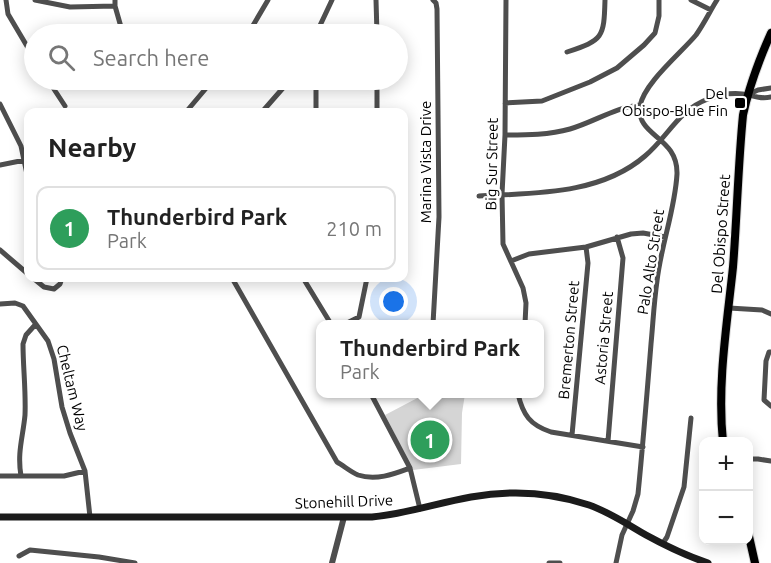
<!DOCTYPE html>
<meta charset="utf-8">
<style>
:root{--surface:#fff;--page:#f6f6f6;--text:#222;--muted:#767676;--line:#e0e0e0;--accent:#ea580c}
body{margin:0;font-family:Ubuntu,sans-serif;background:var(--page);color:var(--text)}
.controls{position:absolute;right:18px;bottom:18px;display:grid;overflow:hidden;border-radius:12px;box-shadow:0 3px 15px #0003}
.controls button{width:54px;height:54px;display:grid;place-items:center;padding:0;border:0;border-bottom:2px solid var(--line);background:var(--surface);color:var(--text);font:30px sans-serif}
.you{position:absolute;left:394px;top:302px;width:21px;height:21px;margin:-15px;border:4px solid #fff;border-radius:50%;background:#1a73e8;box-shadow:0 0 0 9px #1a73e833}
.badge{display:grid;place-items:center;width:39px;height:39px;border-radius:50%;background:var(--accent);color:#fff;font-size:20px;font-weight:700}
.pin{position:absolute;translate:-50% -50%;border:3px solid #fff;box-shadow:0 2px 6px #0006}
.popup{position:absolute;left:316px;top:320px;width:228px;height:78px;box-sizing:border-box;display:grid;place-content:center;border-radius:12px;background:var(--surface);filter:drop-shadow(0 2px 4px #0005);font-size:20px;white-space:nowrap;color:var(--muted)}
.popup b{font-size:22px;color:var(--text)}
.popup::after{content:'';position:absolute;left:50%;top:100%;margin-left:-12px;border:12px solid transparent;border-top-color:var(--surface)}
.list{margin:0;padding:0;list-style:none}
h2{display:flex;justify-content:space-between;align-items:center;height:78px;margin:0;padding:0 24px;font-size:26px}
h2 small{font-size:20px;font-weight:400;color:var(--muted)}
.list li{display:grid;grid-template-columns:39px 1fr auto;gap:18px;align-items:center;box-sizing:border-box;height:84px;margin:0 12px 12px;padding:0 12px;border:2px solid var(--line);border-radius:12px}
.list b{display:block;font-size:22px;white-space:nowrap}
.list p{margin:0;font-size:20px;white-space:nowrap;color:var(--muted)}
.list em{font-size:20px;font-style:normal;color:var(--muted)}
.icon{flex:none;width:33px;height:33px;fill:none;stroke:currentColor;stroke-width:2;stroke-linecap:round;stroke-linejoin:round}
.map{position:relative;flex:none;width:771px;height:563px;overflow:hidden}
.search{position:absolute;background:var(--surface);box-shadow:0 3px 15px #0003;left:24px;top:24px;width:384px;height:66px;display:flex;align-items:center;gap:15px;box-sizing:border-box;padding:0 21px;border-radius:33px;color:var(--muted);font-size:22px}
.panel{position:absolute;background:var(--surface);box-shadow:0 3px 15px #0003;left:24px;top:108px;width:384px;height:174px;border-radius:12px}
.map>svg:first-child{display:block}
</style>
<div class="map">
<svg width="771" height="563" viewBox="0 0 771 563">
<rect width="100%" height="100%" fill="#fff"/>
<path fill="#d5d5d5" d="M425 394H465L462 413 461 464 413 470 385 415Z"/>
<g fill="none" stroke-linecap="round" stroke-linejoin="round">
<g stroke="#dbdbdb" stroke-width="10">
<path id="primary" d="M723 442C717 384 727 324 733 267 737 217 738 166 743 115 749 86 759 60 771 33
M748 532 755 563"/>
</g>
<path stroke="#4e4e4e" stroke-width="5" d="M6 0 8 14 34 58
M35 0 70 7 115 6
M115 0V6L123 34
M376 0 377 34
M506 0 505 135 502 194 503 244 523 288 526 303 525 324
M691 0 711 10
M248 34 268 0
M316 34 332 0
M567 52C603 40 604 38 605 0
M48 80 65 106
M316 80V112
M377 80V112
M54 89 70 80
M747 95 758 90 771 88
M505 103 542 101 590 82 617 68 644 45 655 33 659 16V0
M0 104 21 146 28 179
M186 112 213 80
M262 112 290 80
M505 135C527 135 549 135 570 129 594 122 616 107 640 105
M0 165 25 160
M479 196C534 193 600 195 645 156 668 137 678 110 708 99 721 94 736 92 749 95 757 97 762 99 771 97
M0 250 28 274
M511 261 529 254 586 247 631 234 643 233 665 237
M33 278 44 287 54 289 60 284 62 278
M232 278 337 462C344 466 351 472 358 475 376 481 394 474 410 468
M303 278 331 324
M0 304 15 303 23 306 48 341 54 359 62 407 70 433 85 471 90 517
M729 308 762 310 771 314
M345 324 359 317 367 278
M433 324 439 217 437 9 436 3 433 0
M771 352H769L766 361 764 400 771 406
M371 394 410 468 420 509
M518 394C523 415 530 425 551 432L643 447
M572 435 588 263 586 247
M608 441 623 258 617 237
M748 459H758L771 461
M0 476H64L85 471
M21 476C17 452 23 437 25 415 26 391 23 367 23 344L26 335 35 325
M663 543 667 537 684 487 691 418
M19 556 30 550 99 557 135 563
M549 563H560
M616 563 622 535 633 511 638 494C643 444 647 394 651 344 653 323 654 302 657 281 661 245 675 210 677 174 678 136 636 137 640 106 644 83 681 53 696 35 704 24 710 11 717 0"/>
<path stroke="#4e4e4e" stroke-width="6" d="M332 563 344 517"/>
<path stroke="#1b1b1b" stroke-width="7" d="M0 517H372C406 514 437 503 471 497 510 490 551 492 589 505 609 512 627 524 646 535 666 546 687 556 708 563"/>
<use href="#primary" stroke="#000" stroke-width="8"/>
</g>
<rect fill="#000" stroke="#fff" stroke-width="2" x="734" y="97" width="12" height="12" rx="3"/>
<g text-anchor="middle" stroke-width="4.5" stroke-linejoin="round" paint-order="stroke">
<g font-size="15" fill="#000" stroke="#fff" text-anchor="end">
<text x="728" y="99">Del<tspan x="728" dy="17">Obispo-Blue Fin</tspan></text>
</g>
<g font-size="15" fill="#000" stroke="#fff">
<text transform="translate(426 162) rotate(-90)" y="5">Marina Vista Drive</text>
<text transform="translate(492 164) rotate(-89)" y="5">Big Sur Street</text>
<text transform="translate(721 234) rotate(-86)" y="5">Del Obispo Street</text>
<text transform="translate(651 262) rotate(-81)" y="5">Palo Alto Street</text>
<text transform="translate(604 338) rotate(-85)" y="5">Astoria Street</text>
<text transform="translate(569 340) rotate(-85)" y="5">Bremerton Street</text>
<text transform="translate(72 388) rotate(76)" y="5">Cheltam Way</text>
<text transform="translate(344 502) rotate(-2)" y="5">Stonehill Drive</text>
</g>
</g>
</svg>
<div class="controls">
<button>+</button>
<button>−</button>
</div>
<div class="you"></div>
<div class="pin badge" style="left:430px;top:440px;background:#2e9e5b">1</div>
<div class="popup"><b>Thunderbird Park</b>Park</div>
<div class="search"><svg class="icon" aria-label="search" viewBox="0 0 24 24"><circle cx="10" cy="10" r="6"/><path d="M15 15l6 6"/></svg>Search here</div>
<section class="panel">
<h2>Nearby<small></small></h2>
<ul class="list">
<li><span class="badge" style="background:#2e9e5b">1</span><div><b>Thunderbird Park</b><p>Park</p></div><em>210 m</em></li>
</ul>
</section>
</div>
